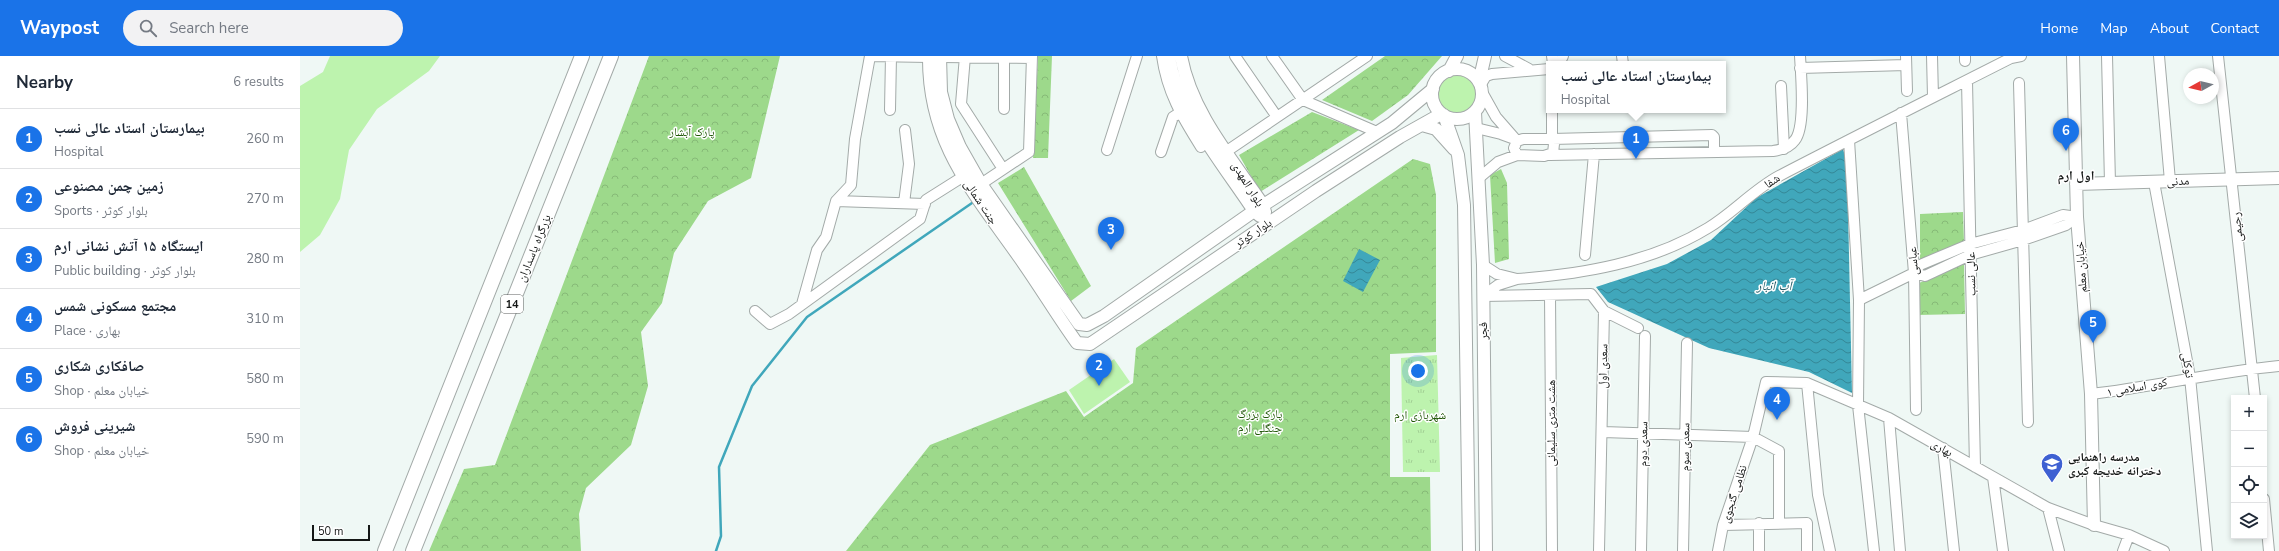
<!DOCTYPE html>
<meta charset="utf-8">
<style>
:root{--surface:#fff;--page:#f2f2f3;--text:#1f2937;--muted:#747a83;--line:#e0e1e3;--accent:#1a73e8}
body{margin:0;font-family:"Nunito Sans","Noto Naskh Arabic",sans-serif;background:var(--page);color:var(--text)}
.controls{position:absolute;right:12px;bottom:12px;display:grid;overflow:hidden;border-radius:0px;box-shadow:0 2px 6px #0003}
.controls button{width:36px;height:36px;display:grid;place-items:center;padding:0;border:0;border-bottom:1px solid var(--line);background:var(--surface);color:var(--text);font:20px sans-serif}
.compass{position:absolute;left:1883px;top:12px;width:36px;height:36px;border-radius:50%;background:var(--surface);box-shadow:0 2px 6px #0003;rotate:262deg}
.scale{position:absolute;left:12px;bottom:10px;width:58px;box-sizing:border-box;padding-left:4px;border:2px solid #141716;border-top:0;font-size:11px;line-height:14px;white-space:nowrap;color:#141716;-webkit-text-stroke:3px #fff;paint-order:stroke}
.you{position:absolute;left:1118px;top:315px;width:14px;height:14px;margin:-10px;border:3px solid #fff;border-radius:50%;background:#1a73e8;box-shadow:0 0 0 6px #1a73e833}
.badge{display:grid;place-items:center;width:26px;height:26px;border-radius:50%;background:var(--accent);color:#fff;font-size:13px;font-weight:700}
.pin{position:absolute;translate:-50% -33px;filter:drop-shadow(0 1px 2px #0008)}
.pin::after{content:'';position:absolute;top:21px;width:14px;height:12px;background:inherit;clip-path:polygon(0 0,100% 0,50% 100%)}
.popup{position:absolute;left:1246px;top:5px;width:180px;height:52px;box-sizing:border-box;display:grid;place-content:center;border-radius:0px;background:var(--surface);filter:drop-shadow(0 1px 3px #0005);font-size:13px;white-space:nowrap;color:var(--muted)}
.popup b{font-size:15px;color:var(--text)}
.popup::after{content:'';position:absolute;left:50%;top:100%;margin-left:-8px;border:8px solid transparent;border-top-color:var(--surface)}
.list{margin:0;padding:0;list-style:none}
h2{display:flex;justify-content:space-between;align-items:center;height:52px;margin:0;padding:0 16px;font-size:17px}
h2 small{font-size:13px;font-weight:400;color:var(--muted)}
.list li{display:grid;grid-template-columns:26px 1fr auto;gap:12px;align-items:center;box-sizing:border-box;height:60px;padding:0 16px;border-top:1px solid var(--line)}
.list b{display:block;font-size:15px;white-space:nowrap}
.list p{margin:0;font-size:13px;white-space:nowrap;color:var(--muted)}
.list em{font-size:13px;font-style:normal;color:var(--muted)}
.icon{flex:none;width:22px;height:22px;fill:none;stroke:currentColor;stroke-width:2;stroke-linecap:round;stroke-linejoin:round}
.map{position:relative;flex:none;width:1979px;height:495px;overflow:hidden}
header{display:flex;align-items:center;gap:24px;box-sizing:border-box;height:56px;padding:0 20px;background:var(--accent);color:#fff}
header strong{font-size:19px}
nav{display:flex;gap:22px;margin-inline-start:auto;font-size:14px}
.search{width:280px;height:36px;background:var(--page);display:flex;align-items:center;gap:10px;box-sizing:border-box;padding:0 14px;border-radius:22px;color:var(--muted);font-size:15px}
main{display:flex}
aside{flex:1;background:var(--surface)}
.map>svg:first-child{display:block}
</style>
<header>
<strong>Waypost</strong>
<div class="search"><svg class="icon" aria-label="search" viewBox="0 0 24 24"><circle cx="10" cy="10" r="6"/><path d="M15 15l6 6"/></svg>Search here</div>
<nav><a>Home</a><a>Map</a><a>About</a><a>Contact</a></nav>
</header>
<main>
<aside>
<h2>Nearby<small>6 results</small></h2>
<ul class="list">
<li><span class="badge">1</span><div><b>بیمارستان استاد عالی نسب</b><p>Hospital</p></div><em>260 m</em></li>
<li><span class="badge">2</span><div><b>زمین چمن مصنوعی</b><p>Sports · بلوار کوثر</p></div><em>270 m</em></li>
<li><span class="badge">3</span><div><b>ایستگاه ۱۵ آتش نشانی ارم</b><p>Public building · بلوار کوثر</p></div><em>280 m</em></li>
<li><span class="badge">4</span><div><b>مجتمع مسکونی شمس</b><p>Place · بهاری</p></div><em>310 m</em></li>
<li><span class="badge">5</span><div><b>صافکاری شکاری</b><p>Shop · خیابان معلم</p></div><em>580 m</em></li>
<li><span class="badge">6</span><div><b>شیرینی فروش</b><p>Shop · خیابان معلم</p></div><em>590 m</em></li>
</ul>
</aside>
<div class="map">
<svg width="1979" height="495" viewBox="0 0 1979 495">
<defs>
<pattern id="forest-crowns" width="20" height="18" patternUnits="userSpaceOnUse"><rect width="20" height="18" fill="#9dd98b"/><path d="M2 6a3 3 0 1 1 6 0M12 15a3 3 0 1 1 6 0" fill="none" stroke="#86ba77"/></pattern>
<pattern id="park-tufts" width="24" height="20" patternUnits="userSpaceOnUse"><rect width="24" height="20" fill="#bdf3ae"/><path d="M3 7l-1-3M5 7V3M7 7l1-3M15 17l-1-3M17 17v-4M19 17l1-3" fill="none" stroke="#a2d095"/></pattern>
<pattern id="water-waves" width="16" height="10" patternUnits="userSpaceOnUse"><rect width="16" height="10" fill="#40a7bb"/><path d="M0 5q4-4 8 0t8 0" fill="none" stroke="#348797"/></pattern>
</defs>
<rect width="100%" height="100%" fill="#eff8f5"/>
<path fill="#bdf3ae" d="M30 0H140L129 15 77 53 49 94 40 143 20 179 0 196V30L23 16Z
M1137 37a20 20 0 1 1 40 0a20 20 0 1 1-40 0Z
M814 303 830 326 784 358 769 334Z"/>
<path fill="url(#forest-crowns)" d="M349 0H480L451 122 408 145 374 197 362 247 341 276 348 330 331 389 286 432 279 458 281 495H129L164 413 195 409Z
M738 0H752L748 102H733Z
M1085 0H1142L1108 39 1072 65 1022 44Z
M1012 56 1059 74 960 136 939 99Z
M1113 103 1130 108 1136 139V296L1090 298V421H1130L1131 495H546L630 389 766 335 784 361 833 327 836 292Z
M724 111 791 230 771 245 698 127Z
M1201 113 1207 127 1209 203 1195 207 1190 119Z
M1663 156 1664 186 1620 205V158Z
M1664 208 1665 258 1619 259V227Z"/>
<path fill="url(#park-tufts)" d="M1137 299 1140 416H1103L1101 302Z"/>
<path fill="url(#water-waves)" d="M1543 93 1547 107 1552 337 1509 316 1409 292 1308 246 1296 231 1367 208 1411 184 1456 142Z
M1059 193 1080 204 1063 236 1043 225Z"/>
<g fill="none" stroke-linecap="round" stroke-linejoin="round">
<path stroke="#40a7bb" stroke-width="2.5" d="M416 495 421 480 419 411 452 330 507 261 672 147"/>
<g stroke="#a3aaa8" stroke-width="12">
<path id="minor" d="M665 0 661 48 703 113
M704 0V53
M862 0C867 36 882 61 901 91
M935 0 977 61
M972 0 1003 44 1077 76
M1205 0 1229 13
M1252 0 1253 8
M1322 0 1323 8
M1606 0 1607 35
M1632 0 1633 41
M1665 0V5
M1807 0 1810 127
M1859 0 1870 125
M1918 0 1955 342
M640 1 732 2
M1259 8 1263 0
M1500 12 1606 9
M1667 25 1675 411
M1719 27 1728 366
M1180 30 1186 20 1192 18 1249 13
M1481 30 1484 93
M1182 36 1196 61 1217 85
M590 54 591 0
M1252 54V83L1412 79 1414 81V96
M1601 57 1614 217 1616 354
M1176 72 1201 78 1212 82
M1223 83H1252L1254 88 1253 97 1244 100 1217 99 1214 92 1217 85Z
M1549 84 1559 244 1558 349 1574 495
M807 94 837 0
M927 95 1067 0
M861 96 873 61 884 54
M1250 99 1473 95C1481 94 1490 91 1495 84 1506 70 1501 19 1500 0
M1179 122 1198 106 1217 99
M1854 126 1890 321 1907 495
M681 128 729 96 732 0
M536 145 625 148
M604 147 609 108 605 74
M1285 199 1294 98
M1614 217 1625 220 1670 199 1723 184 1766 169 1777 161
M1217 223C1282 218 1351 207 1408 172 1433 157 1453 134 1479 120 1556 80 1634 41 1711 2L1721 0
M1250 239 1252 495
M1183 240 1291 238 1304 255 1299 495
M1183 240 1198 229 1217 223 1197 218 1183 209
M1559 244 1614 217 1620 209 1670 188 1723 174 1763 159 1777 161
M502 248 517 194 526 181 536 145 551 129 555 83 570 0 629 1
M455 255 470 268 489 258 620 163 626 144 664 120
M1304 255 1338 272
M1507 327 1518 439 1530 495
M1791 338C1854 331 1915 316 1979 310
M1589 362 1600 495
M1303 376 1453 381 1479 395V467
M1643 392 1654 495
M1693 421 1703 495
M1964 443 1969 495
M1748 452 1759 495
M1423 469 1507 467V495
M1341 495 1345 280
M1383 495 1387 287
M1418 495 1423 469 1453 381 1466 326 1507 327 1589 362 1748 452 1794 469 1829 479 1864 495
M1459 495V467
M1823 495 1829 479"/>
</g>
<g stroke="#a3aaa8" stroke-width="14">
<path id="major" d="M629 0C628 85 671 133 717 198 738 227 756 258 777 287L790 288 1016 135 1100 81 1141 58
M640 0 641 36 648 63 660 91 681 128 779 268
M869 0C875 51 926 112 954 155L960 160
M881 0C891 56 932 103 963 149L965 156
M1773 0 1777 161 1791 338 1794 469
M1132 38a25 25 0 1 1 50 0a25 25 0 1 1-50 0Z
M1149 15 1157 0
M1179 26 1185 0
M1175 56 1183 209 1186 495
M1144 59 1158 99 1164 149 1169 495
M1122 69 1136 73 1154 93
M1776 128 1979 122
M779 268 787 269 804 260 954 155 1092 67 1133 33"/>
</g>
<g stroke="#a3aaa8" stroke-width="16">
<path id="highway" d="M85 495 282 0
M113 495 311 0"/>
</g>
<use href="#minor" stroke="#fff" stroke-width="10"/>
<use href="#major" stroke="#fff" stroke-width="12"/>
<use href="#highway" stroke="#fff" stroke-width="14"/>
</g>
<defs>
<g id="school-pin" transform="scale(1.15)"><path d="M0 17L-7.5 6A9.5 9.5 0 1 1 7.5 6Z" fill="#3e60d2" stroke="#fff"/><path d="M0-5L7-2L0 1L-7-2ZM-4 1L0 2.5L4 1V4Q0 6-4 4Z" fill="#fff"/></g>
</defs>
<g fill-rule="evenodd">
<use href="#school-pin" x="1752" y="408"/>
</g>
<g text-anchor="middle" stroke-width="3" stroke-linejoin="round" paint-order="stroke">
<rect fill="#fff" stroke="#5a5d5c" stroke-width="1" x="201" y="239" width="22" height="18" rx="3"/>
<g font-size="11" font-weight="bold" fill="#141716">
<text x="212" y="252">14</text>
</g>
<g font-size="12" fill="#215808" stroke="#fff">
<text x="392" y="80">پارک آبشار</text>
<text x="960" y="362">پارک بزرگ<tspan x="960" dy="14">جنگلی ارم</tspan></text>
<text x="1120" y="363">شهربازی ارم</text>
</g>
<g font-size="12" fill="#141716" stroke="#fff">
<text transform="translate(1472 125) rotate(-34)" y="4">شفا</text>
<text transform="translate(1878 125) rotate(-3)" y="4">مدنی</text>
<text transform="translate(948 128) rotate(58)" y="4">بلوار المهدی</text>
<text transform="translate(681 146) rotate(56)" y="4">جنت شمالی</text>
<text transform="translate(1937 171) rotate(-96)" y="4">رحیمی</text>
<text transform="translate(953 177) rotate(-34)" y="4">بلوار کوثر</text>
<text transform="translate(234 192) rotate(-68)" y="4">بزرگراه پاسداران</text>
<text transform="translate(1613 205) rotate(-94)" y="4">عباسی</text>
<text transform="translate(1781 211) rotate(-94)" y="4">خیابان معلم</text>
<text transform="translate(1671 218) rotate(-91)" y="4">عالی نسب</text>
<text transform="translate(1183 275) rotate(-91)" y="4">فجر</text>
<text transform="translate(1888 309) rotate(80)" y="4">توکلی</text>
<text transform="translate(1303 310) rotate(-89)" y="4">سعدی اول</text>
<text transform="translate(1837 331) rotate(-10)" y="4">کوی اسلامی ۱</text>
<text transform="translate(1251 367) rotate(-90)" y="4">هشت متری سلیمانی</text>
<text transform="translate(1343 388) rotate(-89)" y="4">سعدی دوم</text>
<text transform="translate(1385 391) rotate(-89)" y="4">سعدی سوم</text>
<text transform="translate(1642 392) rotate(30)" y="4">بهاری</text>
<text transform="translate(1434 438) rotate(-72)" y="4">نظامی گنجوی</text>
</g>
<g font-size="12" font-weight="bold" fill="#141716" stroke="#fff" text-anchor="start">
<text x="1768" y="405">مدرسه راهنمایی<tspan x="1768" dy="14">دخترانه خدیجه کبری</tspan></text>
</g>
<g font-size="13" font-weight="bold" fill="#141716" stroke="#fff">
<text x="1776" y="124">اول ارم</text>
</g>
<g font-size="13" font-style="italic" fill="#235c67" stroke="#fff">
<text x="1474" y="234">آب انبار</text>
</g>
</g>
</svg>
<div class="controls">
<button>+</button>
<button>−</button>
<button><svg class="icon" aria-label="locate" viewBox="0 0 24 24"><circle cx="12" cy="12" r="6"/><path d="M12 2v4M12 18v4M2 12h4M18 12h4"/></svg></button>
<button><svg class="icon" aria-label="layers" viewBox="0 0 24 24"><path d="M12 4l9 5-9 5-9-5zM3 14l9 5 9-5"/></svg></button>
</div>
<svg class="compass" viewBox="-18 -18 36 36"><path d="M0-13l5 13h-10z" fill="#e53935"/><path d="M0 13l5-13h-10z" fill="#747a83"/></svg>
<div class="scale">50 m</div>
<div class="you"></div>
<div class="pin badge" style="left:1336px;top:103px">1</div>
<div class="popup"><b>بیمارستان استاد عالی نسب</b>Hospital</div>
<div class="pin badge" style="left:799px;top:330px">2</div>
<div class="pin badge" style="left:811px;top:194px">3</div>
<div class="pin badge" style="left:1477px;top:364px">4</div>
<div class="pin badge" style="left:1793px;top:287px">5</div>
<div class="pin badge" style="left:1766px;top:95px">6</div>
</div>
</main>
